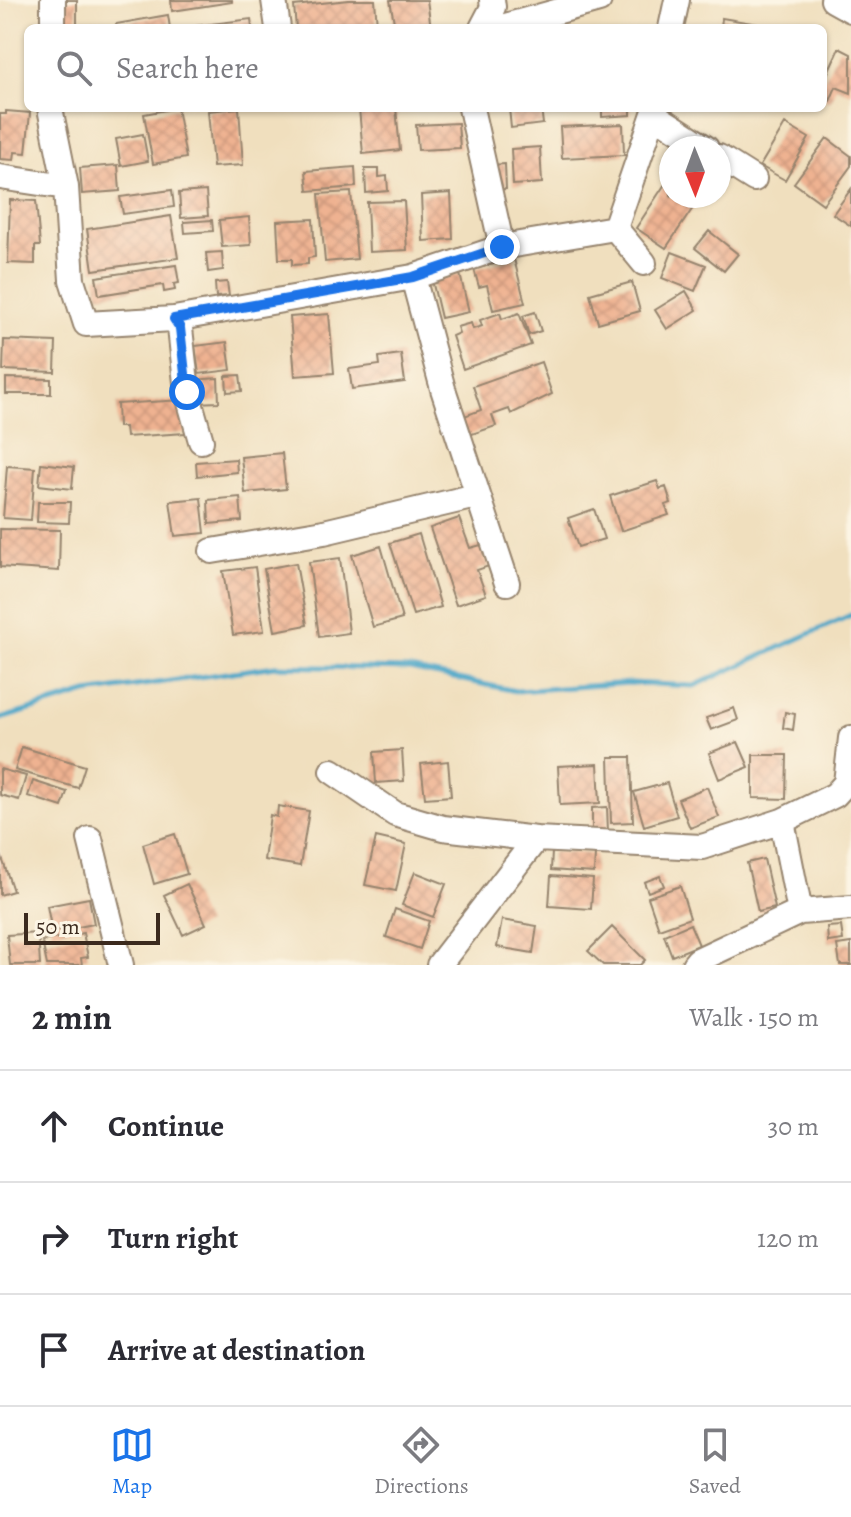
<!DOCTYPE html>
<meta charset="utf-8">
<style>
:root{--surface:#fff;--page:#f2f2f3;--text:#2b2b33;--muted:#7c7c81;--line:#e1e1e2;--accent:#1a73e8}
body{margin:0;font-family:Alegreya,serif;background:var(--page);color:var(--text)}
.compass{position:absolute;left:659px;top:136px;width:72px;height:72px;border-radius:50%;background:var(--surface);box-shadow:0 2px 6px #0004;rotate:179deg}
.scale{position:absolute;left:24px;bottom:20px;width:136px;box-sizing:border-box;padding-left:8px;border:4px solid #3b2a1e;border-top:0;font-size:22px;line-height:28px;white-space:nowrap;color:#3b2a1e;-webkit-text-stroke:6px #fcf5e5;paint-order:stroke}
.stop{position:absolute;width:24px;height:24px;margin:-18px;border:6px solid #1a73e8;border-radius:50%;background:#fff}
.stop.end{background:#1a73e8;border-color:#fff;box-shadow:0 2px 8px #0008}
.list{margin:0;padding:0;list-style:none}
h2{display:flex;justify-content:space-between;align-items:center;height:104px;margin:0;padding:0 32px;font-size:34px}
h2 small{font-size:26px;font-weight:400;color:var(--muted)}
.list li{display:grid;grid-template-columns:52px 1fr auto;gap:24px;align-items:center;box-sizing:border-box;height:112px;padding:0 32px;border-top:2px solid var(--line)}
.list b{display:block;font-size:30px;white-space:nowrap}
.list em{font-size:26px;font-style:normal;color:var(--muted)}
.icon{flex:none;width:44px;height:44px;fill:none;stroke:currentColor;stroke-width:2;stroke-linecap:round;stroke-linejoin:round}
.map{position:relative;flex:none;width:851px;height:965px;overflow:hidden}
.search{position:absolute;background:var(--surface);box-shadow:0 2px 6px #0004;left:24px;right:24px;top:24px;height:88px;display:flex;align-items:center;gap:20px;box-sizing:border-box;padding:0 28px;border-radius:12px;color:var(--muted);font-size:30px}
.sheet{height:440px;background:var(--surface)}
nav{display:flex;justify-content:space-around;align-items:center;box-sizing:border-box;height:112px;border-top:2px solid var(--line);background:var(--surface);font-size:22px;color:var(--muted)}
nav a{display:grid;justify-items:center;gap:4px}
nav .on{color:var(--accent)}
.map>svg:first-child{display:block}
</style>
<div class="map">
<svg width="851" height="965" viewBox="0 0 851 965">
<defs>
<pattern id="building-cross-hatch" width="8" height="8" patternUnits="userSpaceOnUse" patternTransform="scale(2)"><rect width="8" height="8" fill="#efb291"/><path d="M0 0l8 8M0 8l8-8" fill="none" stroke="#ce997d"/></pattern>
</defs>
<rect width="100%" height="100%" fill="#fcf5e5"/>
<filter id="ink" filterUnits="userSpaceOnUse"><feTurbulence type="fractalNoise" baseFrequency=".0125" numOctaves="2"/><feDisplacementMap in="SourceGraphic" scale="16" xChannelSelector="R" yChannelSelector="G"/><feConvolveMatrix kernelMatrix="1 2 1 2 8 2 1 2 1" color-interpolation-filters="sRGB"/></filter>
<filter id="wash" filterUnits="userSpaceOnUse"><feTurbulence type="fractalNoise" baseFrequency=".006" numOctaves="4" result="noise"/><feDisplacementMap in="SourceGraphic" scale="32" xChannelSelector="R" yChannelSelector="G"/><feGaussianBlur stdDeviation="1.8" result="paint"/><feColorMatrix in="noise" values="0 0 0 0 0 0 0 0 0 0 0 0 0 0 0 0 0 1.4 0 .05"/><feComposite in="paint" operator="in"/></filter>
<g filter="url(#wash)">
<rect width="100%" height="100%" fill="#f0dfbe"/>
<g fill="none" stroke-linecap="round" stroke-linejoin="round">
<path stroke="#49a5c7" stroke-width="5" d="M0 719 87 693 275 666 410 669 516 691 630 683 694 686 851 615"/>
</g>
<g id="blocks">
<path fill="url(#building-cross-hatch)" d="M62 0H77V24H63Z
M171 0H232V2L172 11Z
M349 0H375L377 26 296 28 294 6Z
M390 0H427L431 28H395Z
M168 15 170 28H116V24Z
M722 18 758 24 757 28H721Z
M251 19 252 28H196V26Z
M839 48 851 54V93L836 87 830 101 823 98V83Z
M177 108 186 158 153 164 144 114Z
M239 108 243 165 213 167 208 111Z
M359 108H396L400 150 363 154Z
M509 108H541L543 124 511 128Z
M602 108H631V115L602 117Z
M6 111 30 113 26 153 15 152 14 160 0 159V114H6Z
M458 123 460 148 418 150 416 125Z
M623 124 624 155 562 158 560 127Z
M785 124 809 138 785 180 760 166Z
M143 134 148 161 121 166 116 139Z
M827 138 851 156V166L823 204 794 183Z
M540 147 542 183 513 185 511 149Z
M505 164 506 189 492 190 491 165Z
M118 165 120 191 82 194 80 168Z
M355 167 356 187 308 191 306 171Z
M365 169H379V177L387 176 388 191 366 193Z
M671 175V196H701L666 248 636 228Z
M851 189V226L833 214Z
M172 190 174 207 123 214 120 197Z
M206 191 208 216 181 218 179 193Z
M351 192 357 259 325 262 319 194Z
M451 193 453 239 423 241 421 195Z
M10 200 36 201 40 246H35V264L8 263Z
M404 201 407 250 369 252 367 202Z
M171 216 178 258 93 270 87 229Z
M249 217 251 245 222 247 219 220Z
M313 219 315 257 308 258V264L292 265V259H279L277 221Z
M212 220 213 231 185 233 184 222Z
M709 231 738 254 724 271 695 248Z
M222 252 223 270 208 272 206 253Z
M672 252 706 265 695 291 662 278Z
M514 259 525 303 493 310 487 285 479 287 474 269Z
M176 265 179 283 174 284 175 290 164 292 163 285 99 295 96 277Z
M460 274 469 312 441 318 432 280Z
M227 282 229 296 216 297 215 283Z
M632 282 640 311 598 323 590 294Z
M686 291 697 310 667 329 655 310Z
M535 312 541 331 529 335 523 316Z
M500 313 502 319 519 313 531 345 463 369 452 336 459 333 457 327 471 323 473 329 482 326 480 320Z
M329 314 334 373 295 376 290 317Z
M4 340 56 342 55 372 3 370Z
M227 342 231 370 199 374 195 346Z
M401 354 405 382 352 389 349 369 380 365 379 357Z
M541 362 552 394 511 414 509 409 492 415 496 426 463 437 456 419 481 410 473 386Z
M240 375 242 391 227 392 226 376Z
M6 378 51 379V394H6Z
M218 378 219 402 195 403 193 380Z
M183 400 185 433 126 437 125 427H118L117 404Z
M282 453 286 489 245 493 241 457Z
M236 459 237 472 197 476 196 462Z
M41 463 74 467 72 489 39 485Z
M7 466 35 468 31 520 3 518Z
M657 481 660 489 666 487 671 503 665 505 669 515 621 531 610 496Z
M240 497 242 521 209 524 208 500Z
M201 498 205 533 175 536 170 501Z
M38 502H70L69 523 37 522Z
M594 509 604 539 578 547 568 518Z
M459 518 470 548 481 545 489 566 477 570 486 595 456 605 430 528Z
M0 529 60 530 59 571 0 567Z
M419 534 441 607 413 615 390 543Z
M381 546 402 619 373 627 352 555Z
M340 558 349 633 319 637 309 562Z
M296 563 307 625 275 631 264 569Z
M255 567 264 631 233 635 223 571Z
M734 708 738 720 711 730 706 718Z
M785 712 795 714 793 730 783 728Z
M738 742 749 767 719 779 709 753Z
M22 747 85 766 78 788 15 770Z
M402 750 404 781 376 783 374 752Z
M753 755H787L786 799 753 798Z
M609 757H631L633 822 611 823Z
M448 761 451 796 425 798 421 764Z
M598 764 600 803 560 805 558 766Z
M0 769 26 776 19 800 0 795Z
M33 781 67 792 62 807 28 796Z
M667 783 677 816 644 826 634 792Z
M707 787 719 817 690 828 678 799Z
M278 806 309 811 300 866 264 860 270 815 277 817Z
M607 807 608 832 592 833V808Z
M175 834 187 874 154 884 143 844Z
M376 837 406 844 396 891 365 885Z
M0 852 13 891 0 895Z
M552 852 595 854 594 873 551 870Z
M764 859 775 908 758 912 747 863Z
M415 872 446 884 433 917 402 905Z
M551 876 593 879 591 909 549 906Z
M660 876 664 886 648 892 644 882Z
M187 884 206 924 183 935 164 895Z
M680 886 690 918 659 929 648 897Z
M89 898 94 924 52 932 47 906Z
M395 909 429 921 420 949 386 937Z
M502 920 537 926 533 953 497 947Z
M690 924 699 945 672 956 664 935Z
M841 926 843 940 828 942 827 927Z
M612 927 645 960 640 965H603L588 951Z
M38 933 40 965H10L7 935Z
M83 933 88 957 81 958 82 965H47L42 941Z
M851 943V965H840L837 945Z"/>
</g>
</g>
<g filter="url(#ink)">
<use href="#blocks" fill-opacity="0" stroke="#96846e" stroke-width="2"/>
<g fill="none" stroke-linecap="round" stroke-linejoin="round">
<g stroke="#96846e" stroke-width="28">
<path id="minor" d="M274 0 278 28
M833 0 851 10
M53 28V0
M482 28 493 7 492 0
M498 28 599 0
M671 28 677 0
M50 108 66 187 72 280 86 324 174 319 413 277 502 247 615 228
M471 108 502 247
M655 115 706 148
M719 157 754 179
M0 177 66 187
M615 228 656 108
M615 228 644 263
M413 277 443 389 507 583
M174 319 180 328 187 392 201 441
M212 551 324 532 476 496
M332 771 395 814 443 828 536 839
M782 821 800 912
M90 839 121 965
M439 965 536 839 702 847 782 821 835 795 846 783 851 738
M694 965 698 960 800 912 851 908"/>
</g>
<use href="#minor" stroke="#fff" stroke-width="24"/>
</g>
</g>
<g fill="none" stroke-linecap="round" stroke-linejoin="round" filter="url(#ink)">
<path stroke="#1a73e8" stroke-width="10" d="M187 392 180 328 174 319 413 277 502 247"/>
</g>
</svg>
<svg class="compass" viewBox="-18 -18 36 36"><path d="M0-13l5 13h-10z" fill="#e53935"/><path d="M0 13l5-13h-10z" fill="#7c7c81"/></svg>
<div class="scale">50 m</div>
<div class="stop" style="left:187px;top:392px"></div>
<div class="stop end" style="left:502px;top:247px"></div>
<div class="search"><svg class="icon" aria-label="search" viewBox="0 0 24 24"><circle cx="10" cy="10" r="6"/><path d="M15 15l6 6"/></svg>Search here</div>
</div>
<section class="sheet">
<h2>2 min<small>Walk · 150 m</small></h2>
<ul class="list">
<li><svg class="icon" aria-label="ahead" viewBox="0 0 24 24"><path d="M12 20V5M6 11l6-6 6 6"/></svg><div><b>Continue</b></div><em>30 m</em></li>
<li><svg class="icon" aria-label="right" viewBox="0 0 24 24"><path d="M7 20v-9h11M14 6l5 5-5 5"/></svg><div><b>Turn right</b></div><em>120 m</em></li>
<li><svg class="icon" aria-label="arrive" viewBox="0 0 24 24"><path d="M6 21V4h12l-3 4 3 4H6"/></svg><div><b>Arrive at destination</b></div></li>
</ul>
</section>
<nav>
<a class="on"><svg class="icon" aria-label="map" viewBox="0 0 24 24"><path d="M3 6l6-2 6 2 6-2v14l-6 2-6-2-6 2zM9 4v14M15 6v14"/></svg>Map</a>
<a><svg class="icon" aria-label="directions" viewBox="0 0 24 24"><path d="M12 3l9 9-9 9-9-9zM9 14v-3h6M13 9l2 2-2 2"/></svg>Directions</a>
<a><svg class="icon" aria-label="saved" viewBox="0 0 24 24"><path d="M7 4h10v16l-5-4-5 4z"/></svg>Saved</a>
</nav>
